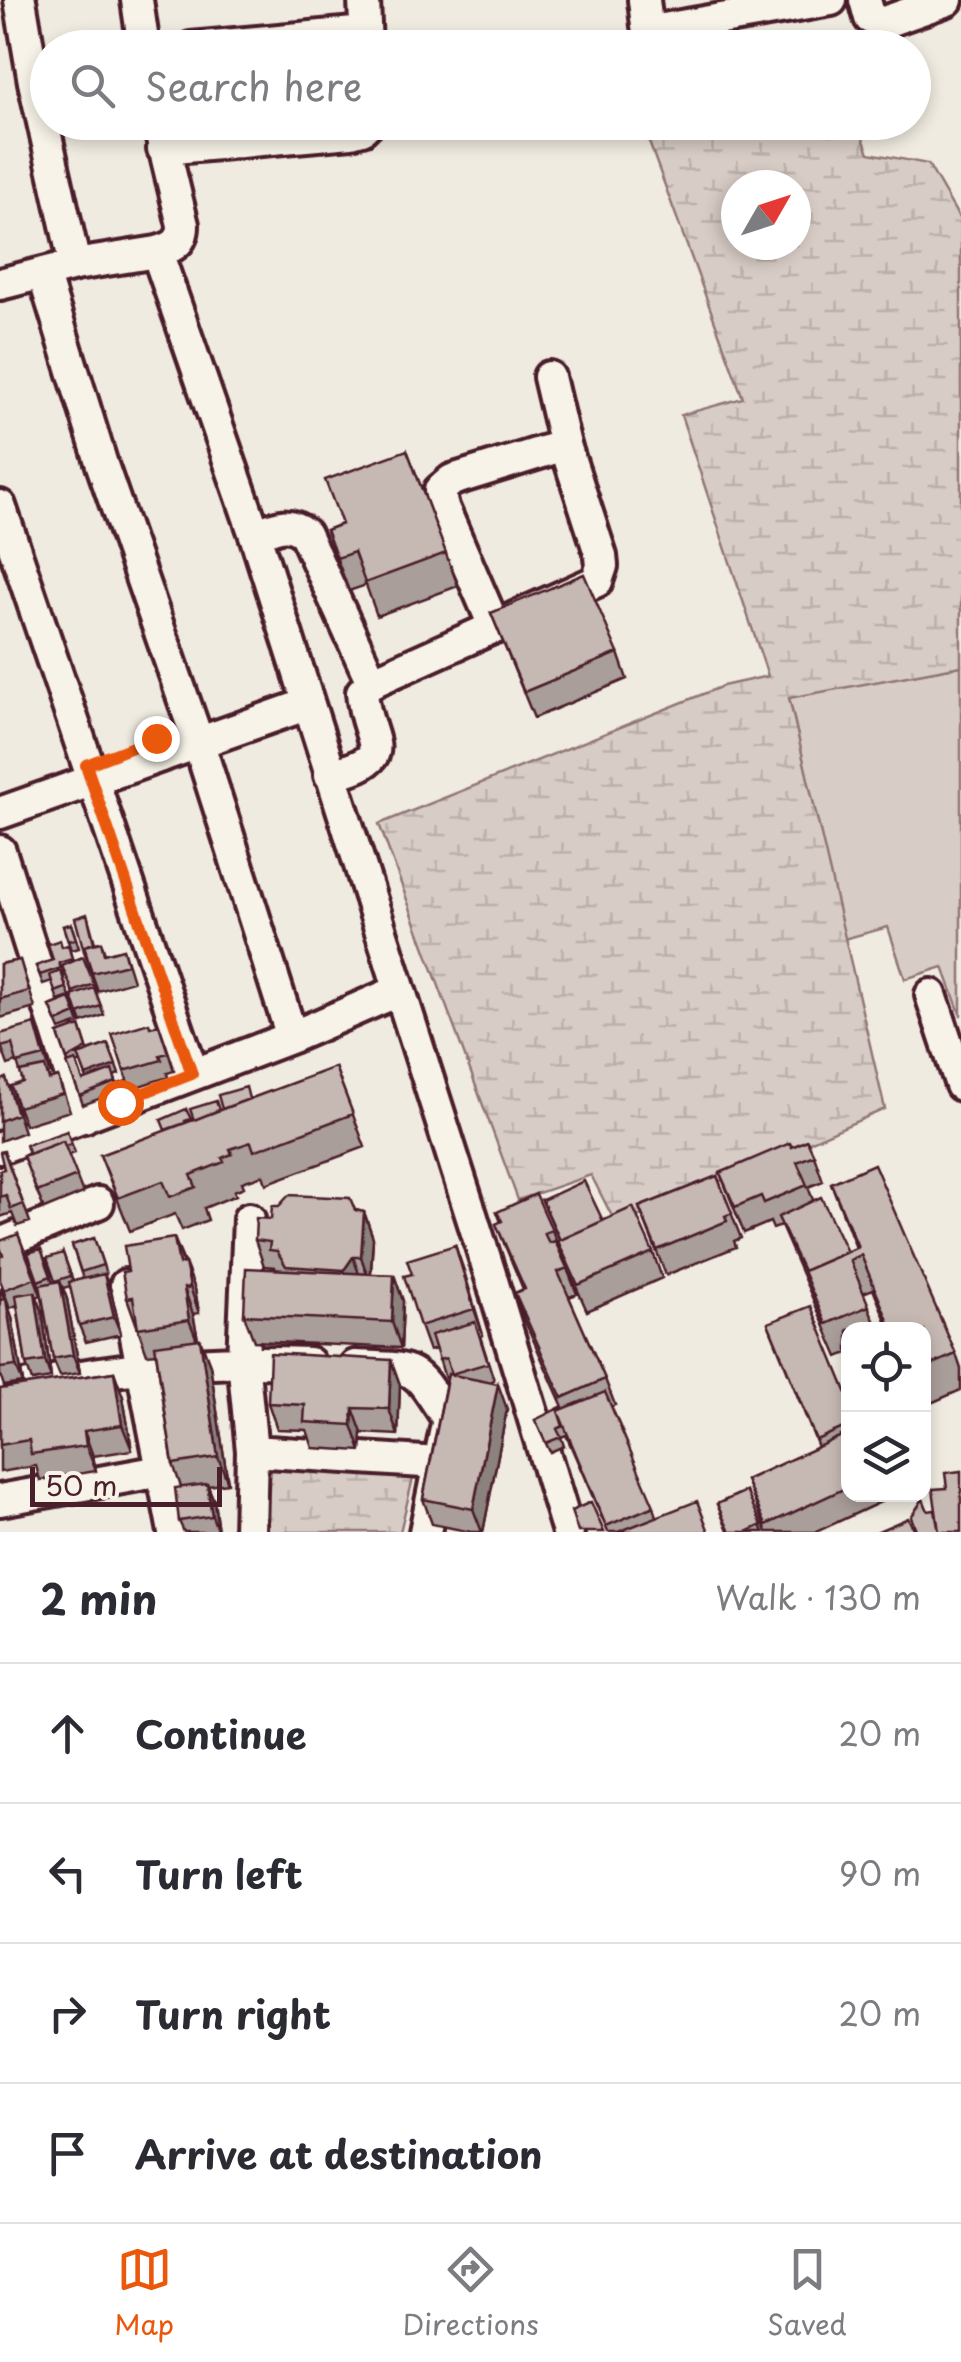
<!DOCTYPE html>
<meta charset="utf-8">
<style>
:root{--surface:#fff;--page:#f2f2f3;--text:#2b2b33;--muted:#7c7c81;--line:#e1e1e2;--accent:#ea580c}
body{margin:0;font-family:"Playpen Sans",sans-serif;background:var(--page);color:var(--text)}
.controls{position:absolute;right:30px;bottom:30px;display:grid;overflow:hidden;border-radius:20px;box-shadow:0 5px 15px #0003}
.controls button{width:90px;height:90px;display:grid;place-items:center;padding:0;border:0;border-bottom:2px solid var(--line);background:var(--surface);color:var(--text);font:50px sans-serif}
.compass{position:absolute;left:721px;top:170px;width:90px;height:90px;border-radius:50%;background:var(--surface);box-shadow:0 5px 15px #0003;rotate:51deg}
.scale{position:absolute;left:30px;bottom:25px;width:192px;box-sizing:border-box;padding-left:10px;border:5px solid #4a1f2b;border-top:0;font-size:28px;line-height:35px;white-space:nowrap;color:#4a1f2b;-webkit-text-stroke:8px #f7f3e8;paint-order:stroke}
.stop{position:absolute;width:30px;height:30px;margin:-22px;border:8px solid #ea580c;border-radius:50%;background:#fff}
.stop.end{background:#ea580c;border-color:#fff;box-shadow:0 2px 10px #0008}
.list{margin:0;padding:0;list-style:none}
h2{display:flex;justify-content:space-between;align-items:center;height:130px;margin:0;padding:0 40px;font-size:42px}
h2 small{font-size:32px;font-weight:400;color:var(--muted)}
.list li{display:grid;grid-template-columns:65px 1fr auto;gap:30px;align-items:center;box-sizing:border-box;height:140px;padding:0 40px;border-top:2px solid var(--line)}
.list b{display:block;font-size:38px;white-space:nowrap}
.list em{font-size:32px;font-style:normal;color:var(--muted)}
.icon{flex:none;width:55px;height:55px;fill:none;stroke:currentColor;stroke-width:2;stroke-linecap:round;stroke-linejoin:round}
.map{position:relative;flex:none;width:961px;height:1532px;overflow:hidden}
.search{position:absolute;background:var(--surface);box-shadow:0 5px 15px #0003;left:30px;right:30px;top:30px;height:110px;display:flex;align-items:center;gap:25px;box-sizing:border-box;padding:0 35px;border-radius:55px;color:var(--muted);font-size:38px}
.sheet{height:690px;background:var(--surface)}
nav{display:flex;justify-content:space-around;align-items:center;box-sizing:border-box;height:140px;border-top:2px solid var(--line);background:var(--surface);font-size:28px;color:var(--muted)}
nav a{display:grid;justify-items:center;gap:5px}
nav .on{color:var(--accent)}
.map>svg:first-child{display:block}
</style>
<div class="map">
<svg width="961" height="1532" viewBox="0 0 961 1532">
<defs>
<pattern id="wetland-marsh" width="20" height="14" patternUnits="userSpaceOnUse" patternTransform="scale(2.5)"><rect width="20" height="14" fill="#d8cdc6"/><path d="M1 5h8M5 5V1M11 12h8M15 12V8" fill="none" stroke="#bbb0aa"/></pattern>
</defs>
<rect width="100%" height="100%" fill="#f0ebe0"/>
<filter id="ink" filterUnits="userSpaceOnUse"><feTurbulence type="fractalNoise" baseFrequency=".01" numOctaves="2"/><feDisplacementMap in="SourceGraphic" scale="20" xChannelSelector="R" yChannelSelector="G"/><feConvolveMatrix kernelMatrix="1 2 1 2 8 2 1 2 1" color-interpolation-filters="sRGB"/></filter>
<g filter="url(#ink)">
<path fill="#d8cdc6" stroke="#917678" stroke-width="2.5" d="M961 666V1016L943 967 905 979 888 927 844 939 789 697Z"/>
<path fill="url(#wetland-marsh)" stroke="#917678" stroke-width="2.5" fill-rule="evenodd" d="M642 123H857L869 153 928 164 961 221V666L789 698 885 1109 617 1226 591 1175 518 1200 379 824 723 686 768 676 681 415 743 398ZM736 185H796V245H736Z
M262 1462 414 1474 400 1532H260Z"/>
<g fill="none" stroke-linecap="round" stroke-linejoin="round">
<g stroke="#4a1f2b" stroke-width="38">
<path id="minor" d="M20 0 34 82 75 265
M137 0 144 48
M364 0 366 48
M644 0 647 26 652 31 831 0
M865 0 870 18 882 23 947 0
M191 48 365 32
M158 122 183 225C183 243 172 248 157 252L255 535 490 1274 568 1532
M163 149 351 132 362 129 369 122
M43 273 102 465 198 741 292 1037
M0 284 75 265 157 252
M0 506 193 1074
M255 535C275 527 287 519 305 534L372 682
M495 628 442 505 440 490 452 480 565 445
M330 775C402 756 366 746 362 692L372 682 597 581 602 566 601 556 565 445 549 377
M0 813 308 704
M0 851 84 1117
M931 995 961 1085
M0 1148 292 1037 398 991
M249 1219 243 1360 252 1451 250 1532
M0 1244 98 1203
M126 1285 174 1532
M355 1366C421 1369 412 1365 448 1419L425 1532
M0 1393C101 1367 206 1359 309 1363
M252 1451 439 1463
M0 1500 161 1471"/>
</g>
<use href="#minor" stroke="#f7f3e8" stroke-width="30"/>
</g>
<path fill="#aa9e9a" stroke="#4a1f2b" stroke-width="2.5" fill-rule="evenodd" d="M407 450 458 586 377 616 366 585 349 591 326 530 341 524Z
M491 613 618 653 627 679 534 718Z
M87 914 95 943 101 942 105 954 123 949 133 981 98 991 84 951Z
M71 924 79 948 71 950 63 926Z
M68 945 73 961 83 957 97 993H96L104 1015 82 1023 72 996 74 995 65 971 63 972 64 977H63L70 997 58 1001 52 981 43 984 36 966 53 960 62 947Z
M20 960 35 1008 0 1018V964Z
M70 998 80 1023 60 1030 50 1006Z
M80 1026 88 1051 108 1044 119 1074 114 1076 120 1091 83 1105 58 1034ZM81 1062 87 1079 83 1081 77 1064Z
M150 1027 165 1042 174 1071 167 1073 168 1077 130 1089 124 1071Z
M41 1042 50 1073 48 1074 50 1080 58 1077 70 1111 25 1125 18 1107 23 1082 17 1062 8 1065 0 1043Z
M335 1067 365 1147 266 1184 263 1175 242 1182 244 1187 234 1191 236 1195 204 1208 208 1220 182 1230 175 1214 130 1231 100 1155 165 1131 186 1109 191 1121Z
M0 1081 12 1096 24 1132 0 1141Z
M67 1131 75 1153 68 1155 83 1193 44 1209 23 1156Z
M792 1147 814 1155 823 1181 808 1187 813 1200 847 1252 856 1248 831 1183 956 1354 961 1369V1390L924 1406V1330H890L873 1289 863 1293 878 1330H848V1353L838 1357 781 1226 773 1229 770 1222 744 1233 720 1173Z
M4 1151 30 1222 17 1226 12 1213 0 1217V1170L4 1169Z
M717 1176 741 1238 734 1241 736 1247 666 1275 639 1207Z
M542 1200 603 1221 653 1252 662 1278 587 1311 567 1266 559 1240Z
M355 1210 364 1212 373 1238 371 1274 394 1275 403 1301 401 1348 254 1341 244 1315 276 1270 275 1267 264 1266 255 1240 271 1219Z
M497 1212 552 1230 577 1294 569 1297 605 1379 615 1405 611 1406 657 1516 709 1532H608L566 1435 561 1437 564 1446 550 1452 535 1420 564 1409 524 1319 515 1293 523 1289 496 1224 501 1222Z
M18 1234 41 1295 37 1297 42 1310 51 1378 32 1381 26 1364 17 1305 10 1308 0 1281 3 1255Z
M94 1238 106 1274H104L111 1291 121 1334 86 1342 79 1325 70 1286 63 1288 67 1299 80 1373 60 1376 53 1359 41 1290 28 1253 41 1249 53 1283 56 1282 63 1253 73 1281 83 1279 72 1245Z
M174 1238 195 1289 199 1313 193 1314 198 1339H200L210 1365 228 1483 208 1486 214 1501 218 1532H184L179 1521 181 1487 173 1464 156 1353 147 1354 127 1298 128 1271Z
M455 1245 483 1335 480 1336 494 1380 490 1382 507 1409 483 1532H471L432 1524 423 1499 447 1377 445 1378 436 1349 429 1351 420 1326 412 1274Z
M0 1288 12 1317 23 1383 4 1386 0 1374Z
M768 1323 848 1396V1494H898L816 1532H767L746 1480 818 1447Z
M391 1360 400 1385 398 1435 362 1433 361 1451 313 1448 307 1430 277 1429 268 1403Z
M114 1372 123 1397 132 1450 93 1456 96 1471 40 1480 36 1466 0 1472V1389Z
M746 1491 764 1532H729L724 1521 717 1504Z"/>
<path fill="#8b817d" stroke="#4a1f2b" stroke-width="2.5" d="M364 1212 373 1238 370 1283 361 1257Z
M174 1238 183 1263 188 1290 179 1264Z
M455 1245 464 1271 483 1335 474 1309Z
M353 1257 362 1282 353 1296 344 1270Z
M185 1263 195 1289 199 1313 190 1287Z
M104 1274 111 1291 121 1334 114 1317Z
M394 1275 403 1301 401 1348 392 1322Z
M60 1281 67 1299 80 1373 73 1355Z
M184 1288 193 1314 199 1345 189 1320Z
M35 1292 42 1310 51 1378 45 1361Z
M6 1299 12 1317 23 1383 16 1366Z
M200 1339 210 1365 228 1483 218 1457Z
M391 1360 400 1385 398 1435 389 1409Z
M114 1372 123 1397 132 1450 122 1425Z
M498 1384 507 1409 483 1532H482L473 1509Z
M353 1408 362 1433 361 1451 352 1425Z
M84 1431 93 1456 96 1471 86 1446Z
M207 1484 214 1501 218 1532 212 1516Z"/>
<path fill="#c6b8b3" stroke="#4a1f2b" stroke-width="2.5" d="M407 450 446 553 365 583 354 552 337 558 326 530 342 524 325 480Z
M584 574 618 653 524 692 491 613Z
M87 914 94 943 84 946 86 951H84L75 918Z
M71 924 76 939 68 941 63 926Z
M60 940 62 947 68 945 72 959 59 963 61 968 40 975 36 966 53 960 48 944Z
M101 942 104 954 123 949 127 964 92 973 84 946Z
M83 957 94 984 73 992 62 966Z
M20 960 29 991 0 999V964Z
M61 971 66 988 55 992 50 975Z
M94 988 101 1006 78 1014 72 996Z
M70 998 76 1014 57 1022 50 1006Z
M149 1023 150 1027 159 1025 168 1053 160 1055 162 1060 124 1071 112 1034Z
M35 1024 44 1056 17 1063 12 1044 1 1047 0 1034Z
M80 1026 87 1048 67 1059 58 1034Z
M108 1044 116 1065 86 1076 78 1055Z
M76 1061 83 1081 112 1070 116 1082 80 1096 67 1064Z
M45 1067 49 1080 58 1077 63 1094 18 1107 11 1086 23 1082 20 1072Z
M335 1067 353 1114 254 1151 251 1142 230 1149 232 1154 222 1158 224 1162 191 1175 196 1187 170 1197 163 1181 118 1198 100 1155Z
M6 1078 17 1114 0 1121V1081Z
M246 1087 249 1099 222 1109 218 1095Z
M216 1101 219 1110 194 1120 190 1109Z
M186 1109 191 1119 185 1121V1123L165 1130 161 1120Z
M67 1131 71 1144 65 1146 63 1141 29 1154 26 1145Z
M807 1140 814 1155 797 1162 807 1185 764 1203 761 1196 735 1207 720 1173 790 1143 792 1147Z
M63 1141 77 1176 37 1192 23 1156Z
M4 1151 23 1204 11 1209 6 1195 0 1197V1170L4 1169 0 1152Z
M874 1164 956 1354 924 1368V1330H892L861 1255 850 1260 869 1306 826 1324 803 1271 858 1247 831 1183Z
M717 1176 732 1213 725 1216 727 1221 657 1250 639 1207Z
M584 1181 603 1221 560 1240 542 1200Z
M536 1194 552 1230 544 1233 549 1243 555 1241 567 1268 558 1272 605 1379 562 1398 515 1293 525 1289 496 1224 502 1221 497 1212Z
M289 1195 350 1198 355 1210 364 1212 361 1257H353L344 1270 286 1266 277 1251 269 1250 270 1242 255 1240 256 1218 271 1219 272 1206H279Z
M821 1197 847 1252 803 1271 804 1273 778 1217Z
M633 1207 653 1252 578 1285 558 1241Z
M18 1234 35 1278 4 1290 0 1280V1257L3 1255 0 1247V1241Z
M94 1238 103 1265 81 1272 72 1245Z
M174 1238 179 1264 185 1263 190 1287 184 1288 189 1320 138 1328 133 1297 127 1298 122 1272 128 1271 124 1246Z
M455 1245 474 1309 420 1326 404 1276 412 1274 407 1260Z
M41 1249 51 1276 38 1281 28 1253Z
M63 1253 71 1276 55 1281 47 1258Z
M246 1268 394 1275 392 1322 244 1315Z
M104 1274 114 1317 79 1325 69 1282Z
M60 1281 73 1355 53 1359 40 1285Z
M35 1292 45 1361 26 1364 16 1295Z
M6 1299 16 1366 0 1368V1300Z
M811 1306 848 1396V1426L816 1440 768 1323Z
M475 1322 488 1363 451 1374 446 1358 439 1360 431 1335Z
M200 1339 218 1457 173 1464 155 1345Z
M270 1353 391 1360 389 1409 353 1408 352 1425 304 1422 305 1405 268 1403Z
M114 1372 122 1425 84 1431 86 1446 31 1454 29 1440 0 1445V1389Z
M448 1374 498 1384 473 1509 423 1499Z
M605 1392 654 1506 606 1526 558 1411Z
M561 1407 562 1409 558 1411 563 1426 557 1429 561 1437 546 1443 535 1420Z
M848 1433V1487L766 1525 746 1480Z
M961 1471V1532H939L933 1489 947 1488 945 1473Z
M207 1484 212 1516 179 1521 175 1488Z
M746 1491 762 1525 747 1532H730L717 1504Z
M923 1499 928 1511 935 1510 939 1532H917L911 1517Z
M697 1501 709 1532H618Z
M591 1502 604 1532H578L571 1511Z
M908 1518 915 1532H876Z"/>
</g>
<g fill="none" stroke-linecap="round" stroke-linejoin="round" filter="url(#ink)">
<path stroke="#ea580c" stroke-width="12" d="M120 1102 192 1074 86 765 156 738"/>
</g>
</svg>
<div class="controls">
<button><svg class="icon" aria-label="locate" viewBox="0 0 24 24"><circle cx="12" cy="12" r="6"/><path d="M12 2v4M12 18v4M2 12h4M18 12h4"/></svg></button>
<button><svg class="icon" aria-label="layers" viewBox="0 0 24 24"><path d="M12 4l9 5-9 5-9-5zM3 14l9 5 9-5"/></svg></button>
</div>
<svg class="compass" viewBox="-18 -18 36 36"><path d="M0-13l5 13h-10z" fill="#e53935"/><path d="M0 13l5-13h-10z" fill="#7c7c81"/></svg>
<div class="scale">50 m</div>
<div class="stop" style="left:120px;top:1102px"></div>
<div class="stop end" style="left:156px;top:738px"></div>
<div class="search"><svg class="icon" aria-label="search" viewBox="0 0 24 24"><circle cx="10" cy="10" r="6"/><path d="M15 15l6 6"/></svg>Search here</div>
</div>
<section class="sheet">
<h2>2 min<small>Walk · 130 m</small></h2>
<ul class="list">
<li><svg class="icon" aria-label="ahead" viewBox="0 0 24 24"><path d="M12 20V5M6 11l6-6 6 6"/></svg><div><b>Continue</b></div><em>20 m</em></li>
<li><svg class="icon" aria-label="left" viewBox="0 0 24 24"><path d="M17 20v-9H6M10 6l-5 5 5 5"/></svg><div><b>Turn left</b></div><em>90 m</em></li>
<li><svg class="icon" aria-label="right" viewBox="0 0 24 24"><path d="M7 20v-9h11M14 6l5 5-5 5"/></svg><div><b>Turn right</b></div><em>20 m</em></li>
<li><svg class="icon" aria-label="arrive" viewBox="0 0 24 24"><path d="M6 21V4h12l-3 4 3 4H6"/></svg><div><b>Arrive at destination</b></div></li>
</ul>
</section>
<nav>
<a class="on"><svg class="icon" aria-label="map" viewBox="0 0 24 24"><path d="M3 6l6-2 6 2 6-2v14l-6 2-6-2-6 2zM9 4v14M15 6v14"/></svg>Map</a>
<a><svg class="icon" aria-label="directions" viewBox="0 0 24 24"><path d="M12 3l9 9-9 9-9-9zM9 14v-3h6M13 9l2 2-2 2"/></svg>Directions</a>
<a><svg class="icon" aria-label="saved" viewBox="0 0 24 24"><path d="M7 4h10v16l-5-4-5 4z"/></svg>Saved</a>
</nav>
